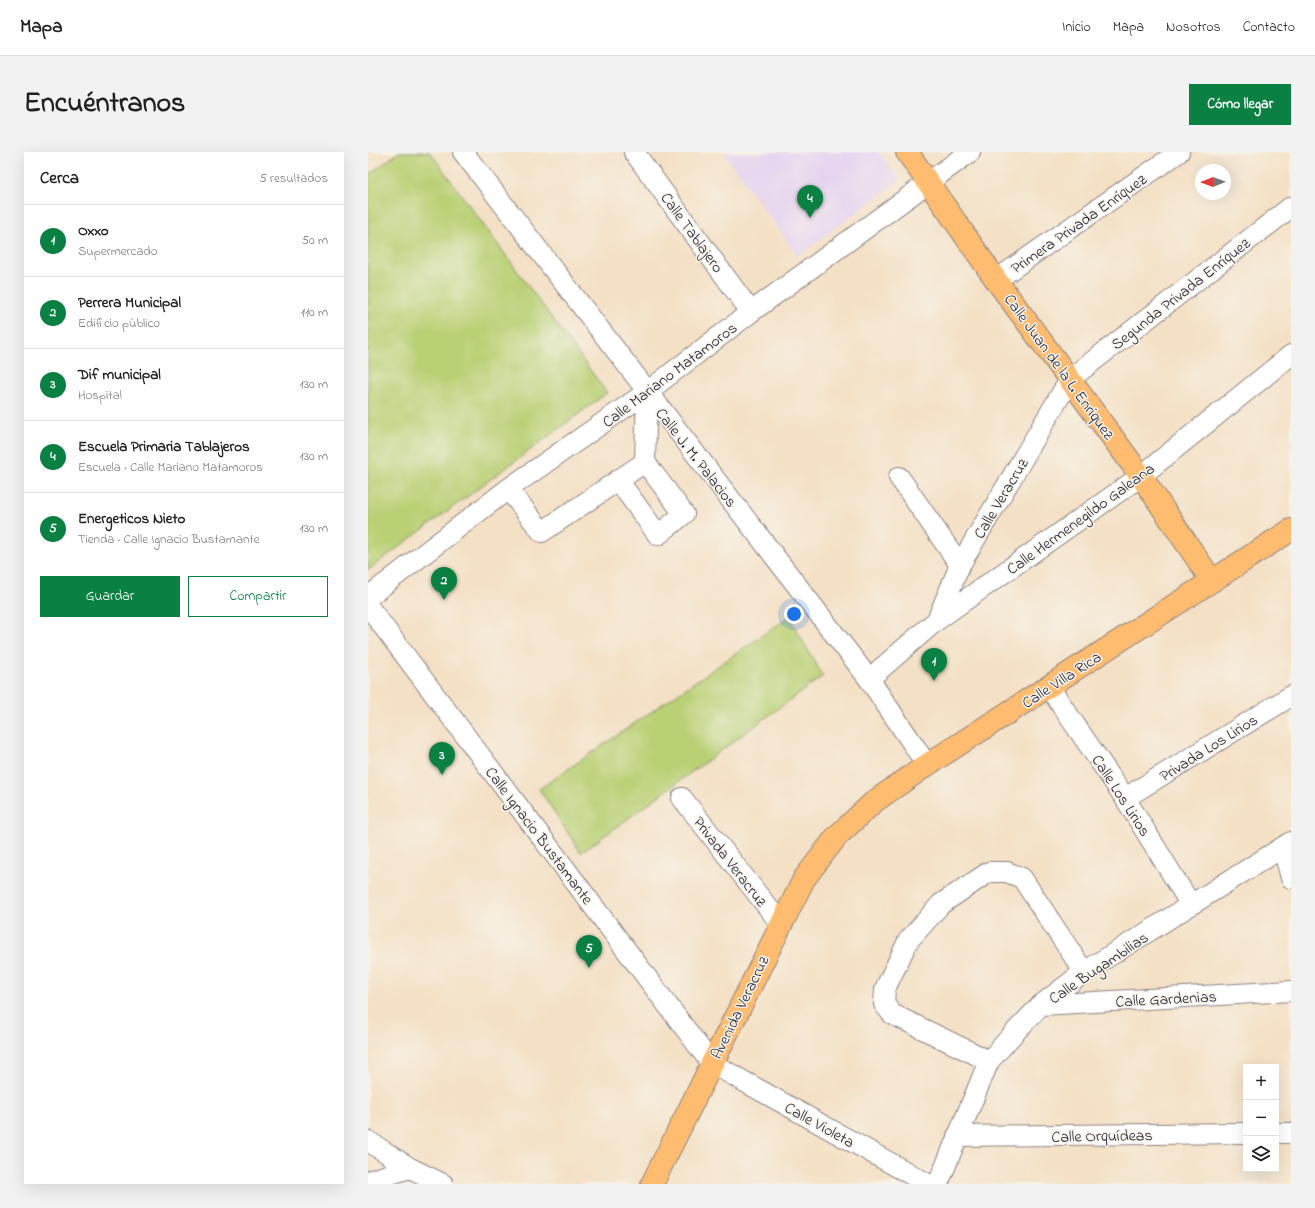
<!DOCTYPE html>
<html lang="es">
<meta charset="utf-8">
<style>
:root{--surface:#fff;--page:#f2f2f2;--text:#222;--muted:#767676;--line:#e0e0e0;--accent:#0b8043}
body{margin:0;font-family:"Indie Flower",sans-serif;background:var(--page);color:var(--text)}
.controls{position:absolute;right:12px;bottom:12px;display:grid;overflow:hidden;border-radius:0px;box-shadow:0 4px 16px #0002}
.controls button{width:36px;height:36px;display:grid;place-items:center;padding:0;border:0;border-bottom:1px solid var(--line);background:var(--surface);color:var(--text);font:20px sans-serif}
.compass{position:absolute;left:827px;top:12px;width:36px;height:36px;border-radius:50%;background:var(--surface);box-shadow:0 4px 16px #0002;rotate:269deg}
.you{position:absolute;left:426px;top:462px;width:14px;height:14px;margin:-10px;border:3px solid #fff;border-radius:50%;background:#1a73e8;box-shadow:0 0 0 6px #1a73e833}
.badge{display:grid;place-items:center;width:26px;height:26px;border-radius:50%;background:var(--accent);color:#fff;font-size:13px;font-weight:700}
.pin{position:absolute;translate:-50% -33px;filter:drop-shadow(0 1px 2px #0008)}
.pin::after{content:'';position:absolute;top:21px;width:14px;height:12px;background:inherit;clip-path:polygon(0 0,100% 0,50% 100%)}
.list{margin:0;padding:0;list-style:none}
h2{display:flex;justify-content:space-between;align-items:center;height:52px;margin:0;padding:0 16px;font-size:17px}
h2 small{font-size:13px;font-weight:400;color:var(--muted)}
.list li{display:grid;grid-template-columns:26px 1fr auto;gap:12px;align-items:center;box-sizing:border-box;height:72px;padding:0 16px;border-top:1px solid var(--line)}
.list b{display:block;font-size:15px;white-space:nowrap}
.list p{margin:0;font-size:13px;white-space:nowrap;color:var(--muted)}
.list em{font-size:13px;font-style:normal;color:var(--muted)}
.actions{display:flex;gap:8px;padding:12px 16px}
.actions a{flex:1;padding:9px 0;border:1px solid var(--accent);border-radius:0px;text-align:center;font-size:14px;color:var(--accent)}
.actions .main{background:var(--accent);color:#fff}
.icon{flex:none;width:22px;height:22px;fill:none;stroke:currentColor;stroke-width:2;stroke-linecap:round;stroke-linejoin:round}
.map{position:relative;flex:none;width:923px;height:1032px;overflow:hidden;border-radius:0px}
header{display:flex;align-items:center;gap:24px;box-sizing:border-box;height:56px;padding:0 20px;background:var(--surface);border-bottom:1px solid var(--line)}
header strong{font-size:19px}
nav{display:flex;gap:22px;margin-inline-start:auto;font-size:14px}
.intro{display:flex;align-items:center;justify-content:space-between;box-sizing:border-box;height:96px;padding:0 24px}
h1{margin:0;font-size:28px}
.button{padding:10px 18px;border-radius:0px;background:var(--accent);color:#fff;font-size:14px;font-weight:700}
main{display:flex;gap:24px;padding:0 24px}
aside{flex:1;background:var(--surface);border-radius:0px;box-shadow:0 4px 16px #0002}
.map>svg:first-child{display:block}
</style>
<header>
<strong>Mapa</strong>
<nav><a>Inicio</a><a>Mapa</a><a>Nosotros</a><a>Contacto</a></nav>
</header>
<div class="intro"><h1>Encuéntranos</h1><a class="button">Cómo llegar</a></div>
<main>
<aside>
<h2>Cerca<small>5 resultados</small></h2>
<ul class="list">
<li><span class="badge">1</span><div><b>Oxxo</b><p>Supermercado</p></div><em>50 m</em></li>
<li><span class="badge">2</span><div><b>Perrera Municipal</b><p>Edificio público</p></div><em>110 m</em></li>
<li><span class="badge">3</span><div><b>Dif municipal</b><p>Hospital</p></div><em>130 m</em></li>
<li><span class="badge">4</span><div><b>Escuela Primaria Tablajeros</b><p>Escuela · Calle Mariano Matamoros</p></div><em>130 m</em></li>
<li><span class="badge">5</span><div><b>Energeticos Nieto</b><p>Tienda · Calle Ignacio Bustamante</p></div><em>130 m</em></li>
</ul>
<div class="actions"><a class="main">Guardar</a><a>Compartir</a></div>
</aside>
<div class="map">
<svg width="923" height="1032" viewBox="0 0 923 1032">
<rect width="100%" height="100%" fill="#f7f3e8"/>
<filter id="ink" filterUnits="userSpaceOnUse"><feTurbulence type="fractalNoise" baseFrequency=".025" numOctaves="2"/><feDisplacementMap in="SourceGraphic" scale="8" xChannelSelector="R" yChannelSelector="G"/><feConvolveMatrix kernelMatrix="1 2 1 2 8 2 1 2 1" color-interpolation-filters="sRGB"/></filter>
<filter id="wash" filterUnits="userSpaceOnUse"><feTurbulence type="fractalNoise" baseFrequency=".012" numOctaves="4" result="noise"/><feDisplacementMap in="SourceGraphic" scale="16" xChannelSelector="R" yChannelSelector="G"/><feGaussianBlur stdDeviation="0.9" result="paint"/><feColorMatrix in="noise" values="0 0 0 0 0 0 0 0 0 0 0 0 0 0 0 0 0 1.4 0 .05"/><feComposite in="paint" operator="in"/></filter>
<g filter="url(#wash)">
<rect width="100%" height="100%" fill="#f4e0c5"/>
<path fill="#e5d3f1" d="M355 0H511L532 28 430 104Z"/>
<path fill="#b9d075" stroke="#6e7958" d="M31 0H62L239 241 0 418V23Z
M421 465 455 524 213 701 171 637Z"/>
</g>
<g filter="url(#ink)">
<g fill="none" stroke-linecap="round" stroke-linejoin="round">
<g stroke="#8b8180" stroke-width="22">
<path id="minor" d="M95 0 501 527 559 613
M266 0 383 160
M628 128 811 0
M531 325 592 413
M250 328 290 383 316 362 277 310
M140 337 174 380 277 310 279 240
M0 445 140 337 279 240 383 160 602 0
M0 454 343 911 560 1032
M569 468 592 413 702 227 923 55
M501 527 569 468 773 324 923 203
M681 535 757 646 823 753
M314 646 413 772
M757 646 923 544
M915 696 923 726
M673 853 923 839
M621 909 524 862 516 852 517 837 540 789 573 752 621 720H639L654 726 716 820
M908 981H923
M589 984 878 981
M0 989 42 1016 75 1032
M0 1029 42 1016
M570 1032 621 909 647 880 673 853 716 820 923 690"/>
</g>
<g stroke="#8b8180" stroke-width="24">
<path id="major" d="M539 0 628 128 773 324 844 429
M284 1032 436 727 469 684 507 649 559 613 923 378"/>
</g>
<use href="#minor" stroke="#fff" stroke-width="20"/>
<use href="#major" stroke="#febc70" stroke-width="22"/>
</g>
</g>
<g text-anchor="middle" stroke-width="3" stroke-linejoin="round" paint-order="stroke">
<g font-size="16" fill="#22223b" stroke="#f7f3e8">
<text transform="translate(710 71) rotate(-35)" y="6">Primera Privada Enríquez</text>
<text transform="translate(325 80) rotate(54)" y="6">Calle Tablajero</text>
<text transform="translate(812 141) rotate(-38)" y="6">Segunda Privada Enríquez</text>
<text transform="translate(692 214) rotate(54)" y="6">Calle Juan de la L. Enríquez</text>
<text transform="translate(301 222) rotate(-37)" y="6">Calle Mariano Matamoros</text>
<text transform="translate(329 305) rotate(52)" y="6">Calle J. M. Palacios</text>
<text transform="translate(632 346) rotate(-59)" y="6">Calle Veracruz</text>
<text transform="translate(712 366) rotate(-36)" y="6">Calle Hermenegildo Galeana</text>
<text transform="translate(693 527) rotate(-33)" y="6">Calle Villa Rica</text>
<text transform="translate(840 595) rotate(-32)" y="6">Privada Los Lirios</text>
<text transform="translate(754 643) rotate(57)" y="6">Calle Los Lirios</text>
<text transform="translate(172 683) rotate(53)" y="6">Calle Ignacio Bustamante</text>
<text transform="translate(363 709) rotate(52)" y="6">Privada Veracruz</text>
<text transform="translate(730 815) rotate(-34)" y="6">Calle Bugambilias</text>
<text transform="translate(798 846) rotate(-3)" y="6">Calle Gardenias</text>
<text transform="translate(371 855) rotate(-64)" y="6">Avenida Veracruz</text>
<text transform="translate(452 972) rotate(29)" y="6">Calle Violeta</text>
<text transform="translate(734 983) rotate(-1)" y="6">Calle Orquídeas</text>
</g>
</g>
</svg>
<div class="controls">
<button>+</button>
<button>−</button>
<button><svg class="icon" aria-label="layers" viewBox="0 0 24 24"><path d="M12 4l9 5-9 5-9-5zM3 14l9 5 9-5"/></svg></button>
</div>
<svg class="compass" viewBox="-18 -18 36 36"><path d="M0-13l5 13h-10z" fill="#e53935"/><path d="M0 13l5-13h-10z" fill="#767676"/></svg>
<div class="you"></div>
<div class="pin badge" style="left:566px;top:529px">1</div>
<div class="pin badge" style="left:76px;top:448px">2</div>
<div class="pin badge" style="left:74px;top:623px">3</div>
<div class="pin badge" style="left:442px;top:66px">4</div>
<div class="pin badge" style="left:221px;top:816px">5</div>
</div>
</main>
